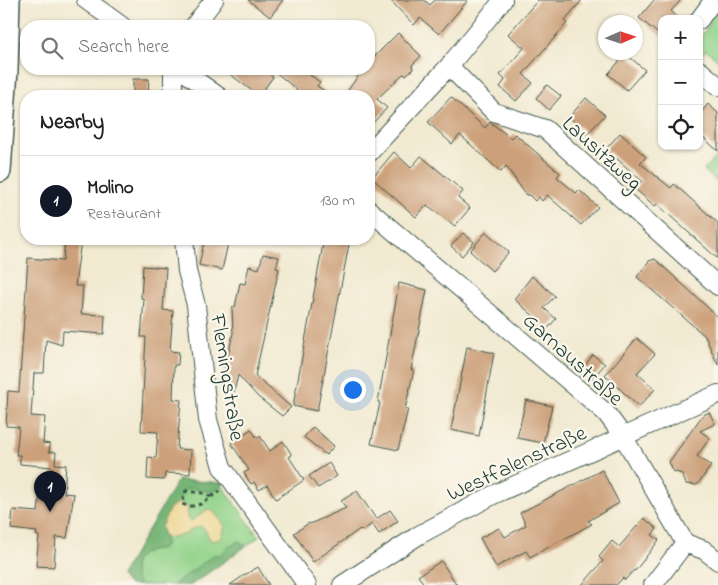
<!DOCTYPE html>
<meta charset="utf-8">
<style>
:root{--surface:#fff;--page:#f2f2f2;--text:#222;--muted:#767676;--line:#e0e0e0;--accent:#111827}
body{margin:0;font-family:"Indie Flower",sans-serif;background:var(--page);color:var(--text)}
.controls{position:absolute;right:15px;top:15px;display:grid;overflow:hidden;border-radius:10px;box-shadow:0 1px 4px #0004}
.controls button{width:45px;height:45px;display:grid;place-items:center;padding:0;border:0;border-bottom:1px solid var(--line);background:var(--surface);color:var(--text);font:25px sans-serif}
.compass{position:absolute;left:598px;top:15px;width:45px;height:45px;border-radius:50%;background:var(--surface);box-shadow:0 1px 4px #0004;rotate:87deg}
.you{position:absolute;left:352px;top:389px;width:18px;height:18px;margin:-12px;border:4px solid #fff;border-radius:50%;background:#1a73e8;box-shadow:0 0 0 8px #1a73e833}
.badge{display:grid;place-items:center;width:32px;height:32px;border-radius:50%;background:var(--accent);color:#fff;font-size:16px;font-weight:700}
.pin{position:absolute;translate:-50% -41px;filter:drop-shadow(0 1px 2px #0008)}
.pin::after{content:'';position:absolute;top:26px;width:18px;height:15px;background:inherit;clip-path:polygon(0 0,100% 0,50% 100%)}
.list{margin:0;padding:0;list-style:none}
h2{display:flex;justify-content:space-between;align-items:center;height:65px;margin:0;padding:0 20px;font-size:21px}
h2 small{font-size:16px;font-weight:400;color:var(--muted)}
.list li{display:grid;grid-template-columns:32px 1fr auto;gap:15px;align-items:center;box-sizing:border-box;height:90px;padding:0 20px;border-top:1px solid var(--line)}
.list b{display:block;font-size:19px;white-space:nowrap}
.list p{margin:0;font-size:16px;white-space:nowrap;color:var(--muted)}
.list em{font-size:16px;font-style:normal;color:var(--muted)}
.icon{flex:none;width:28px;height:28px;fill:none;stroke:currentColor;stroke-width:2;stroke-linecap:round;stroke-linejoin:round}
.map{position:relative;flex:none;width:718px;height:585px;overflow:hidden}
.search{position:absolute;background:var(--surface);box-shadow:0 1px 4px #0004;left:20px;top:20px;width:355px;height:55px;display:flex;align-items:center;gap:12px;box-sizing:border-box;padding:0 18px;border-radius:20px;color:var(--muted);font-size:19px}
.panel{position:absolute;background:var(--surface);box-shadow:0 1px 4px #0004;left:20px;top:90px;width:355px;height:155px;border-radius:20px}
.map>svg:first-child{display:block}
</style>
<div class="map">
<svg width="718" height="585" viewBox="0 0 718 585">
<rect width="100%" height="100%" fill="#fbf7ec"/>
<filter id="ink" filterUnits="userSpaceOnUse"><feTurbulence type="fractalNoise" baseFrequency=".02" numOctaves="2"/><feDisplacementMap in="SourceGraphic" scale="10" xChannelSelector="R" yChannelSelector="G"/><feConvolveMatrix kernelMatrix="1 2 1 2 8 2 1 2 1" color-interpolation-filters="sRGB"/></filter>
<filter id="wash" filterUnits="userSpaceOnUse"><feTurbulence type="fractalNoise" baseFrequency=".0096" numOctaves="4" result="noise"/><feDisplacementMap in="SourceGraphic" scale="20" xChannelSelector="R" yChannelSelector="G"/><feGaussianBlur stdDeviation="1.12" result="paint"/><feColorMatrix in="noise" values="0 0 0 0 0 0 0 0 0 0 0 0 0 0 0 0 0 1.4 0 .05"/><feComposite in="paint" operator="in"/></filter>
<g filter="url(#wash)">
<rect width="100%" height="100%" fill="#f1e9d0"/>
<path fill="#93d38a" stroke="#59885f" d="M718 0V60L706 50 700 58 699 39 710 24 707 14Z
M718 155V183L704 170Z
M178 480 223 483V487L259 537 191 585H129L121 576Z"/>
<path fill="#76b576" stroke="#4a7955" d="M178 480 223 483C212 503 195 480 182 492L180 502C167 509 164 519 162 533L165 538V546C158 551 150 550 143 554 131 561 133 575 139 585H129L121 576Z
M239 541 246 546 191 585H173L215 554 220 555 227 548Z"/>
<path fill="#eeda9e" stroke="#868c69" d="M180 502 188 508 187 518 190 522 208 509 214 512 225 526 221 539 211 541 204 528 200 526 188 531 187 534 165 538 161 527 170 508Z"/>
<g id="blocks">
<path fill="#cca07a" d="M248 0H283L270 17Z
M390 0H424L430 5 435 0H468L439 34 420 18 414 25Z
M538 0H582L564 21 567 23 523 74 533 83 516 101 500 87 505 80 500 75 524 48 508 34Z
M654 0H681L671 11 680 19H662V37L639 18Z
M398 33 421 56 412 65 413 69 406 75 403 74 377 99 387 108 369 127V96H344L363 69H369V62Z
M626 54 645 70 627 90 608 74Z
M223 69H263L273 77 259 96Z
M272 69H301L320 82 317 86 332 96H293L297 90Z
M133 79H149L148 96H133Z
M547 85 561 96 549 110 536 98Z
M451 97 485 128 490 122 511 138 515 134 560 173 557 177 576 193 579 190 598 207 581 225 547 195 542 201 539 197 535 201 529 195H526L506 166 501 172 460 135 452 144 428 122Z
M586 98 605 115 587 134 569 117Z
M708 104 718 113V151L699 134V115Z
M620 133 646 157 640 163 671 188 674 184 718 223V259L657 204 655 206 635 189 642 181 606 149Z
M394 152 411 168 421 156 463 191 458 198 470 208 455 226 427 205 416 217 372 178Z
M486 232 509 252 492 271 470 251Z
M463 233 474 242 462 256 451 246Z
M65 239 81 240 75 286H83L81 314 105 315 104 334 63 331 62 345 46 340 44 373H34L31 416 45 417 43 443 50 444 49 452H56L55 464 66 465 64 493 74 494 67 538 56 537 54 567 36 566 39 536 36 535 37 532 11 529 13 510 38 512 40 491 51 492 52 467 20 464V455H16L19 427 6 426 8 391 19 392 28 258 63 261Z
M210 239H229L222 270 199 265 204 242 208 243Z
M324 239H350L317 411 293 406Z
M263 254 279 257 276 268 279 269 255 376 291 407 282 416 258 397 238 375 234 392 221 389 233 333 232 307H235L240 283 245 284 249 266 259 269Z
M655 259 718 317V365L705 336 637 277 649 261Z
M143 266 166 268 163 310 173 311 170 351 179 352 178 365H174L173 399 181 400 177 449 191 450 190 474 165 473 164 480 147 479 148 457 156 458 158 432 141 431 146 337H141L144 299 141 298Z
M532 276 555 296 544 308 556 319 543 334 531 324 536 318 514 299Z
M399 283 427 290 411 370H414L405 409H408L398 450 371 444 380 403 378 402Z
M637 338 655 354 637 373 655 389 639 407 605 375Z
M467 347 494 353 479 436 451 430Z
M593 355 605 364 592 379 581 370Z
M526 400 552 406 543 443 517 438Z
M709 412 715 424 700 431 710 438 697 456 711 466 697 485 686 484 682 474 673 471 669 462 702 416Z
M313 427 334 446 326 455 304 437Z
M251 429 257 438 260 436 270 451 283 441 292 455 289 457 304 480 276 499 267 485 259 490 254 482 251 484 244 473 249 470 231 443Z
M329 463 337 476 318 488 309 476Z
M602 470 619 503 588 521 592 524 530 557 526 551 496 567 480 538 499 528 505 537 526 525 520 513Z
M357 491 376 519 390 510 398 521 379 534 372 524 362 531 360 529 313 562 294 533 309 523 310 524 346 508 341 501Z
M644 518 657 529 652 535 659 540 635 571 634 570 625 580 623 578 616 585H582L603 561 599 557 612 541 619 547Z
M441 561 457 585H425L418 576Z
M258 567 269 585H230L243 576Z"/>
</g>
</g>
<g filter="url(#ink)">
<use href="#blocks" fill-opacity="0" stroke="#3e574b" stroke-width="1"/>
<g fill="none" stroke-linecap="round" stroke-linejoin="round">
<g stroke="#3e574b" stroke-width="20">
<path id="minor" d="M86 0 122 26
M699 20 710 5
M194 26 214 0
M449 66 494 112 545 129 718 286
M173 69V96
M180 69 218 96
M699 70 718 86
M369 153 449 66 503 0
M369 210 606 413 623 436 685 543 704 550 718 561
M184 239 187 271 196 305 208 420 222 467 307 585
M342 585 419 535 493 495 718 394
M653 585 685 543"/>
</g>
<g stroke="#3e574b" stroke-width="24">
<path id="major" d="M0 171 7 70 9 0"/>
</g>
<path stroke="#3e574b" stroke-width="3" stroke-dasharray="4 4" stroke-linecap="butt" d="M211 497 203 493 186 491 182 504C199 511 206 499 220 491"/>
<use href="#minor" stroke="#fff" stroke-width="18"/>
<use href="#major" stroke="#fff" stroke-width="21"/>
</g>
</g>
<g text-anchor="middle" stroke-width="4.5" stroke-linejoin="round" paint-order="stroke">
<g font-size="22" fill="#1f3d34" stroke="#fbf7ec">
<text transform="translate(603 152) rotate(42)" y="8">Lausitzweg</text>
<text transform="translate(574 358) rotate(42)" y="8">Garnaustraße</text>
<text transform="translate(229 377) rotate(81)" y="8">Flemingstraße</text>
<text transform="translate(516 462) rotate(-25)" y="8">Westfalenstraße</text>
</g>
</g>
</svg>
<div class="controls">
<button>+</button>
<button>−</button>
<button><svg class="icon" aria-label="locate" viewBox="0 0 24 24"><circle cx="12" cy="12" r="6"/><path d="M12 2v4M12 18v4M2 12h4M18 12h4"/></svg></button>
</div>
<svg class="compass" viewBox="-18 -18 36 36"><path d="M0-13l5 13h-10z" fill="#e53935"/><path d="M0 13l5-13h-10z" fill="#767676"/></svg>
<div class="you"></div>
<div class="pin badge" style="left:50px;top:512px">1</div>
<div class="search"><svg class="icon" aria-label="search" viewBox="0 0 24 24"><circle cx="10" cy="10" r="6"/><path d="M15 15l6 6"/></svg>Search here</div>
<section class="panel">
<h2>Nearby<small></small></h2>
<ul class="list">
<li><span class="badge">1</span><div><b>Molino</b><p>Restaurant</p></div><em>130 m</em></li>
</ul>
</section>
</div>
